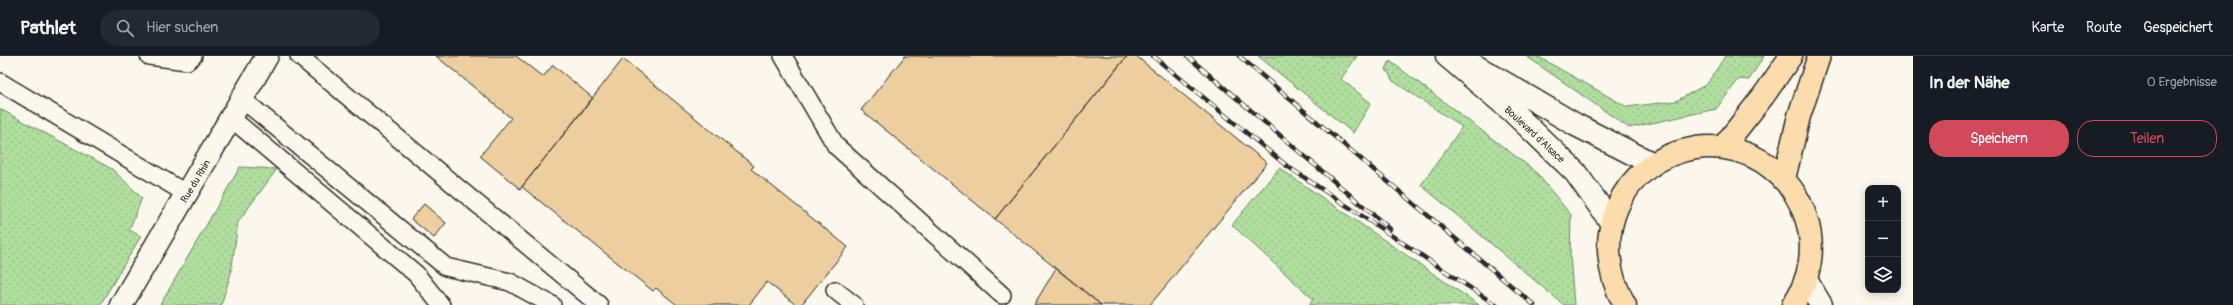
<!DOCTYPE html>
<html lang="de">
<meta charset="utf-8">
<style>
:root{--surface:#171b24;--page:#242831;--text:#f1f3f6;--muted:#9ea1a6;--line:#363941;--accent:#d1495b}
body{margin:0;font-family:Pangolin,sans-serif;background:var(--page);color:var(--text)}
.controls{position:absolute;right:12px;bottom:12px;display:grid;overflow:hidden;border-radius:8px;box-shadow:0 2px 10px #0003}
.controls button{width:36px;height:36px;display:grid;place-items:center;padding:0;border:0;border-bottom:1px solid var(--line);background:var(--surface);color:var(--text);font:20px sans-serif}
.list{margin:0;padding:0;list-style:none}
h2{display:flex;justify-content:space-between;align-items:center;height:52px;margin:0;padding:0 16px;font-size:17px}
h2 small{font-size:13px;font-weight:400;color:var(--muted)}
.actions{display:flex;gap:8px;padding:12px 16px}
.actions a{flex:1;padding:9px 0;border:1px solid var(--accent);border-radius:16px;text-align:center;font-size:14px;color:var(--accent)}
.actions .main{background:var(--accent);color:#fff}
.icon{flex:none;width:22px;height:22px;fill:none;stroke:currentColor;stroke-width:2;stroke-linecap:round;stroke-linejoin:round}
.map{position:relative;flex:none;width:1913px;height:249px;overflow:hidden}
header{display:flex;align-items:center;gap:24px;box-sizing:border-box;height:56px;padding:0 20px;background:var(--surface);border-bottom:1px solid var(--line)}
header strong{font-size:19px}
nav{display:flex;gap:22px;margin-inline-start:auto;font-size:14px}
.search{width:280px;height:36px;background:var(--page);display:flex;align-items:center;gap:10px;box-sizing:border-box;padding:0 14px;border-radius:22px;color:var(--muted);font-size:15px}
main{display:flex}
aside{flex:1;background:var(--surface)}
.map>svg:first-child{display:block}
</style>
<header>
<strong>Pathlet</strong>
<div class="search"><svg class="icon" aria-label="search" viewBox="0 0 24 24"><circle cx="10" cy="10" r="6"/><path d="M15 15l6 6"/></svg>Hier suchen</div>
<nav><a>Karte</a><a>Route</a><a>Gespeichert</a></nav>
</header>
<main>
<div class="map">
<svg width="1913" height="249" viewBox="0 0 1913 249">
<defs>
<pattern id="grass-dots" width="8" height="8" patternUnits="userSpaceOnUse"><rect width="8" height="8" fill="#afde9e"/><path d="M2 2h.1M6 6h.1" fill="none" stroke="#97bf88" stroke-width="1.8" stroke-linecap="round"/></pattern>
</defs>
<rect width="100%" height="100%" fill="#fbf7ec"/>
<filter id="ink" filterUnits="userSpaceOnUse"><feTurbulence type="fractalNoise" baseFrequency=".025" numOctaves="2"/><feDisplacementMap in="SourceGraphic" scale="8" xChannelSelector="R" yChannelSelector="G"/><feConvolveMatrix kernelMatrix="1 2 1 2 8 2 1 2 1" color-interpolation-filters="sRGB"/></filter>
<g filter="url(#ink)">
<path fill="url(#grass-dots)" stroke="#6d8464" d="M1258 0H1357L1341 23 1371 47 1353 77Z
M1526 0H1537L1627 51 1676 45 1707 28 1725 0H1764L1749 24 1739 23 1716 53 1629 72Z
M1390 5 1535 115 1571 159 1570 199 1574 249H1564L1421 129 1462 71 1393 25 1386 13Z
M0 53 112 113 142 142 129 174 141 180 100 249H0Z
M240 111 277 113 238 166 231 217 221 249H160Z
M1279 112 1479 249H1309L1313 243 1232 169Z"/>
<path fill="#ecce9f" stroke="#2b2b2b" d="M436 0H516L543 21 553 9 593 42 520 133 480 100 511 62Z
M905 0H1127L995 163 861 54Z
M1127 0H1136L1267 107 1150 249H1101L995 163Z
M623 3 754 110 751 113 848 191 801 249H796L767 226 749 249H677L656 232 653 235 522 131Z
M424 148 446 167 434 182 411 163Z
M1056 212 1101 249H1034Z"/>
<g fill="none" stroke-linecap="round" stroke-linejoin="round">
<g stroke="#2b2b2b" stroke-width="20">
<path id="lane" d="M149 0 187 5 193 0
M299 0 599 249
M783 0 836 90 1002 239
M0 26 187 138
M242 43 446 211 510 226 552 249
M231 62 416 218 441 249
M835 234 854 249"/>
</g>
<g stroke="#2b2b2b" stroke-width="25">
<path id="street" d="M121 249 267 0"/>
</g>
<g stroke="#2b2b2b" stroke-width="25">
<path id="secondary" d="M1447 0 1513 56 1575 116 1611 166
M1472 8 1576 69 1653 108
M1806 224 1821 249"/>
</g>
<g stroke="#2b2b2b" stroke-width="25">
<path id="primary" d="M1723 91 1764 39 1791 0
M1784 123 1799 60 1819 0
M1625 249C1587 184 1619 104 1696 92 1719 89 1743 94 1763 106 1784 120 1799 139 1806 162 1816 192 1810 224 1793 249"/>
</g>
<use href="#lane" stroke="#fbf7ec" stroke-width="17"/>
<use href="#street" stroke="#fbf7ec" stroke-width="22"/>
<use href="#secondary" stroke="#fbf7ec" stroke-width="22"/>
<use href="#primary" stroke="#fcdcac" stroke-width="22"/>
<g stroke="#2b2b2b" stroke-width="4.5">
<path id="rail" d="M1153 0 1287 110 1496 249
M1187 0 1390 173
M1239 0 1534 249"/>
</g>
<use href="#rail" stroke="#fbf7ec" stroke-width="3" stroke-dasharray="9" stroke-linecap="butt"/>
</g>
</g>
<g text-anchor="middle" stroke-width="4" stroke-linejoin="round" paint-order="stroke">
<g font-size="10" fill="#2b2b2b" stroke="#fbf7ec">
<text transform="translate(1535 78) rotate(43)" y="4">Boulevard d'Alsace</text>
<text transform="translate(195 125) rotate(-59)" y="4">Rue du Rhin</text>
</g>
</g>
</svg>
<div class="controls">
<button>+</button>
<button>−</button>
<button><svg class="icon" aria-label="layers" viewBox="0 0 24 24"><path d="M12 4l9 5-9 5-9-5zM3 14l9 5 9-5"/></svg></button>
</div>
</div>
<aside>
<h2>In der Nähe<small>0 Ergebnisse</small></h2>
<ul class="list">
</ul>
<div class="actions"><a class="main">Speichern</a><a>Teilen</a></div>
</aside>
</main>
